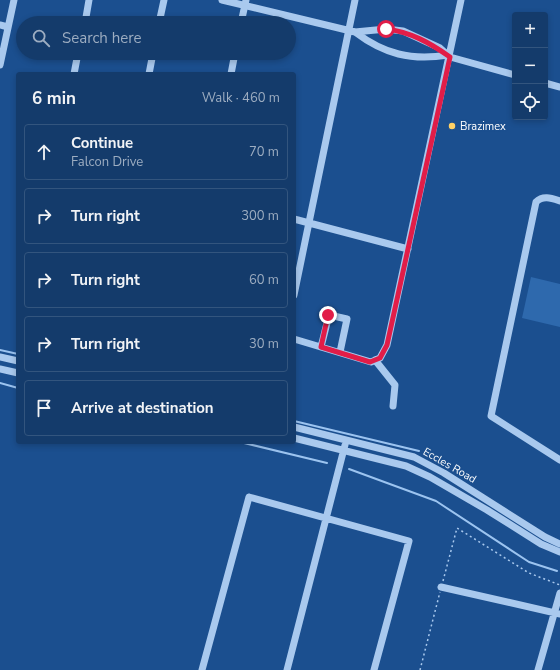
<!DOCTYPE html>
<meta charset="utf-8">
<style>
:root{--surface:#143b6b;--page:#1d4271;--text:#f1f3f6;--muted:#9dadc1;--line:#33557e}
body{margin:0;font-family:"Nunito Sans",sans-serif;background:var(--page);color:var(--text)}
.controls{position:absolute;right:12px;top:12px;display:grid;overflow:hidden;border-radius:4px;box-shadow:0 2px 6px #0003}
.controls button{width:36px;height:36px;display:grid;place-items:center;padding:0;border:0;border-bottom:1px solid var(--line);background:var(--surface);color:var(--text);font:20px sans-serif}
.stop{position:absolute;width:12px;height:12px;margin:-9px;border:3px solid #e11d48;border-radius:50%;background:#fff}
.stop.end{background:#e11d48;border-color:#fff;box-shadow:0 1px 4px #0008}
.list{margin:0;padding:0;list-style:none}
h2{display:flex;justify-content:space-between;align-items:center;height:52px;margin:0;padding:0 16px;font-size:17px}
h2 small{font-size:13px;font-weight:400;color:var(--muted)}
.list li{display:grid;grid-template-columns:26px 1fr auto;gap:12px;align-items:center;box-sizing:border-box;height:56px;margin:0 8px 8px;padding:0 8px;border:1px solid var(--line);border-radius:4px}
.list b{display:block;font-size:15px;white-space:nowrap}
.list p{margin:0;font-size:13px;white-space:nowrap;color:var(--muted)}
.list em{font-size:13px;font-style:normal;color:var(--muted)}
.icon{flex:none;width:22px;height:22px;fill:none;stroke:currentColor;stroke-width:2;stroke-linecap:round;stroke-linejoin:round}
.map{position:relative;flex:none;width:560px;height:670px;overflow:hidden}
.search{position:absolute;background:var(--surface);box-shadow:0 2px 6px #0003;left:16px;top:16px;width:280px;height:44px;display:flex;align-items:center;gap:10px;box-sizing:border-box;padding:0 14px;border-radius:22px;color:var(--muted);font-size:15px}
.panel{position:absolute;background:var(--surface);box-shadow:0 2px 6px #0003;left:16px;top:72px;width:280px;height:372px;border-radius:4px}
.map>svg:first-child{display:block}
</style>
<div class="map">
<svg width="560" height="670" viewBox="0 0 560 670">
<rect width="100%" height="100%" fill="#1b4f8f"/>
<path fill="#2e69ad" d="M531 277 560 284V327L522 318Z"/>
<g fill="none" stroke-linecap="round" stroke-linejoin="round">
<path stroke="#9cc4f0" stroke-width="2" d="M0 350 18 354
M0 383 18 388
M294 421 419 451
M240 442 327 463
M349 469 436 501 529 562 557 571"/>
<path stroke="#a9c9ee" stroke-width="1.5" stroke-dasharray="2 3" stroke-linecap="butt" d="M443 581 457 528 529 573 560 585
M420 670 440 592"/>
<path stroke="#a9c9ee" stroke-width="7" d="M222 0 355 32 386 29 403 31 440 48 450 57 515 75
M85 23 89 0
M159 23 164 0
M241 23 246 0
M0 25 8 27
M355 32C384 54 411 61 448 55
M0 65 14 0
M74 74 78 53
M149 74 153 53
M231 74 235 53
M545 83 560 87
M560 201C551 198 543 195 536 202L491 416 560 460
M294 219 408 249
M294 295 355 0
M294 339 371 362 380 358 387 345 461 0
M321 347 329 315 347 319 340 352
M0 357 18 361
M375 360 395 385 393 406
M0 369 18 373
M294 427 414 457 444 473 545 537 560 544
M294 438 406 466 430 477 487 510 541 544 560 552
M441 587 560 614
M202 670 249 497 409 541 374 670
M287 670 345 445
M538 670 560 593"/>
</g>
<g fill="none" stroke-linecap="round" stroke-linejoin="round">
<path stroke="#e11d48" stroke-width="5" d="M328 315 321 347 370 362 380 358 387 345 450 57C430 43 411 32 386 29"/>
</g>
<circle fill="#ffd166" stroke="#1b4f8f" stroke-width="1.5" cx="452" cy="126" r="4"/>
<g text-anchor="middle" stroke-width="3.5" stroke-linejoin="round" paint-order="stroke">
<g font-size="11" fill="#fff" stroke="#1b4f8f" text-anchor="start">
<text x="460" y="130">Brazimex</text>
</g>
<g font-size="11" fill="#fff" stroke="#1b4f8f">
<text transform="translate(450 465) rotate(30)" y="4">Eccles Road</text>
</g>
</g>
</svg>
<div class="controls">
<button>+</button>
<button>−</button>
<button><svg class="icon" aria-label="locate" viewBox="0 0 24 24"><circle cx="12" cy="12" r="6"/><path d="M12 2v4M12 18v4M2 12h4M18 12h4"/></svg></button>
</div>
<div class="stop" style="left:386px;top:29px"></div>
<div class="stop end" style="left:328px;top:315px"></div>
<div class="search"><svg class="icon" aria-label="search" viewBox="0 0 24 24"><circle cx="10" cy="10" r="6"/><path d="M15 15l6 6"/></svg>Search here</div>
<section class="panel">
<h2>6 min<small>Walk · 460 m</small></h2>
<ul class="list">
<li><svg class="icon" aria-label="ahead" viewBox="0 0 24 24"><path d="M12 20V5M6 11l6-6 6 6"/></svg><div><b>Continue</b><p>Falcon Drive</p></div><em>70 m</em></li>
<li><svg class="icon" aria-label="right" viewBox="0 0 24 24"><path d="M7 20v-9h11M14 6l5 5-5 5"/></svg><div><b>Turn right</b></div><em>300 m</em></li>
<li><svg class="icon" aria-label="right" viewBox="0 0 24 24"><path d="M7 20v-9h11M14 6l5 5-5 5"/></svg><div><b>Turn right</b></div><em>60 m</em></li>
<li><svg class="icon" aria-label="right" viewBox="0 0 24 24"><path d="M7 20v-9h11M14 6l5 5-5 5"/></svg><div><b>Turn right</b></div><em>30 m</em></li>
<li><svg class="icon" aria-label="arrive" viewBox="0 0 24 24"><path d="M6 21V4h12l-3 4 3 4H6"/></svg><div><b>Arrive at destination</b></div></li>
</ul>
</section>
</div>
